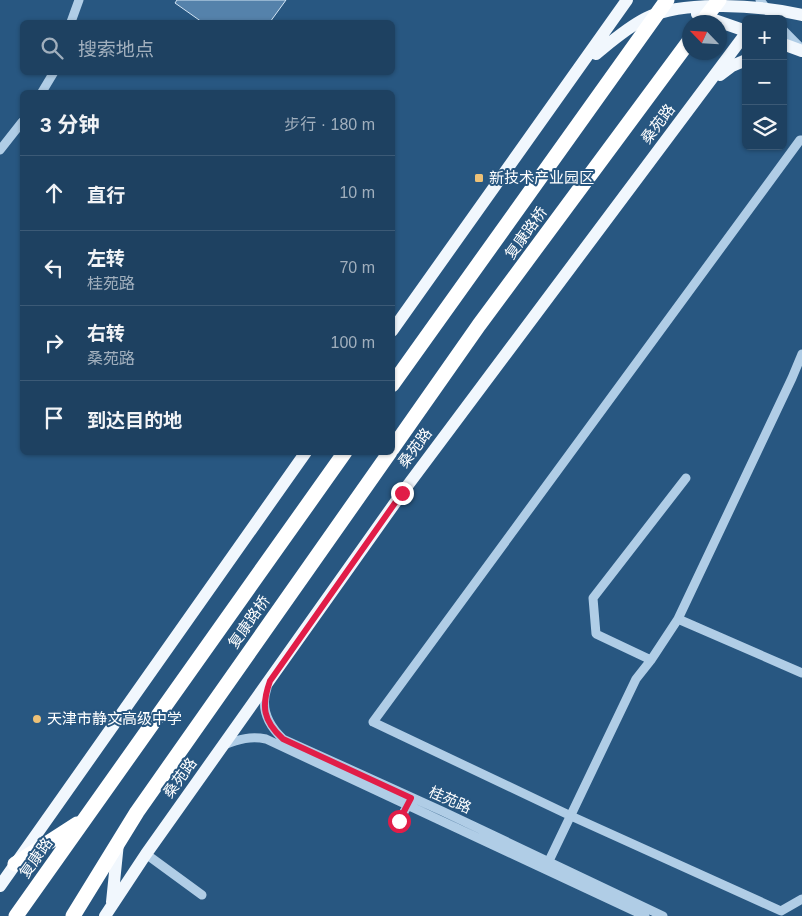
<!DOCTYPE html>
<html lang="zh">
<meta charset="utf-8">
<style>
:root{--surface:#1e4161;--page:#2b4c6a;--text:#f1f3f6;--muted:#a1afbd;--line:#3c5a76}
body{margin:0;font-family:Arial,"Noto Sans SC",sans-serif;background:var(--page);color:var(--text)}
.controls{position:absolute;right:15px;top:15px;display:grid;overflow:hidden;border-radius:8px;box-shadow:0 1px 4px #0004}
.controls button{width:45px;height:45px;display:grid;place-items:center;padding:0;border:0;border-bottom:1px solid var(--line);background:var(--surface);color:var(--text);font:25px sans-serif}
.compass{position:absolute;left:682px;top:15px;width:45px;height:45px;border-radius:50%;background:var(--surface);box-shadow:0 1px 4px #0004;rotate:295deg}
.stop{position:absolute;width:15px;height:15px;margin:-11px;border:4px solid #e11d48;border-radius:50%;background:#fff}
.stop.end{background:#e11d48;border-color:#fff;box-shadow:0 1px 5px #0008}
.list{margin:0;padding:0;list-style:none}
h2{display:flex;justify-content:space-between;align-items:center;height:65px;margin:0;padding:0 20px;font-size:21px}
h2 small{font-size:16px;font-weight:400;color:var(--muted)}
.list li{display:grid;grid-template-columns:32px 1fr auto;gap:15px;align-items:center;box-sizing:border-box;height:75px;padding:0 20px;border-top:1px solid var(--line)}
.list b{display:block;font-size:19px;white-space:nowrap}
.list p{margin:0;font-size:16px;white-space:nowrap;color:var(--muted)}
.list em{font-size:16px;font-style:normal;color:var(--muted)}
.icon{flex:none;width:28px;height:28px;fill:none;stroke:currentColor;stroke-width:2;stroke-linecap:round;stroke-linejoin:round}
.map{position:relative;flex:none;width:802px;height:916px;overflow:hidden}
.search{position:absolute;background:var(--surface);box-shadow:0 1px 4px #0004;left:20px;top:20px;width:375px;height:55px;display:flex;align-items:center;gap:12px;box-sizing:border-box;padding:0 18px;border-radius:8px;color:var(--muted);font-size:19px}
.panel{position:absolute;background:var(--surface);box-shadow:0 1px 4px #0004;left:20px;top:90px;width:375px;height:365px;border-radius:8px}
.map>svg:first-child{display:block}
</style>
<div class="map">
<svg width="802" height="916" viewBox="0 0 802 916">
<rect width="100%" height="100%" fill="#285781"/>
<path fill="#5582ab" stroke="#d3e5f5" d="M177 0H286L270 22H202L175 3Z"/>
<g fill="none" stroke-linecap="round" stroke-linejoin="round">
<path stroke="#b0cde6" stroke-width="9" d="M760 0 774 19
M71 22 79 0
M783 30 802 49
M42 92 54 72
M802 140H800L373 722 571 816 781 911 802 899
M0 150 22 122
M802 354 792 378 678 619 802 673
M651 660 596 634 593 598 686 478
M267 688C260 708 268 725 283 739L442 811 663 916
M224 745C239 739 251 736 266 739L645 916
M399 821 410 801
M146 854 202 895
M547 865 636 679 651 660 678 619"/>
<path stroke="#f1f7fd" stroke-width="12" d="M697 14 746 31
M783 44 802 51
M596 54C612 41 628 27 646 18 684 0 761 5 802 15
M720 75 732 66 746 60
M392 331 627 0
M0 886 306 452
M112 902 118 843
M105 916 146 854 402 493 746 33"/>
<path stroke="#fff" stroke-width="15" d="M702 22 719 0
M392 385 667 0
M392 449 479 325 690 40
M15 864 77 824
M16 916 345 452
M73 916 137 812 390 452"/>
</g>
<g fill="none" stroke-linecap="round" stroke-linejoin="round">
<path stroke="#e11d48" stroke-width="6" d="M399 821 411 798 283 739C263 721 261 706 270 681L402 493"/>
</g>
<g fill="#edc177" stroke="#285781" stroke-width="2">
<rect x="474" y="173" width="10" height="10" rx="2.5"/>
<circle cx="37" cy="719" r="5"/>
</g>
<g text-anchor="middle" stroke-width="4" stroke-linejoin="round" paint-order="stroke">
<g font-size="15" fill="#fff" stroke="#285781">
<text transform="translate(658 124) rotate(-53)" y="5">桑苑路</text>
<text transform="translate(526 233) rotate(-54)" y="5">复康路桥</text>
<text transform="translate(415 448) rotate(-53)" y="5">桑苑路</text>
<text transform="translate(249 622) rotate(-55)" y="5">复康路桥</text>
<text transform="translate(180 778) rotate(-54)" y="5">桑苑路</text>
<text transform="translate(450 800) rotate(24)" y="5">桂苑路</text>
<text transform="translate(36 858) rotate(-55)" y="5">复康路</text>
</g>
<g font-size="15" fill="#fff" stroke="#285781" text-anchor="start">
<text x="489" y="183">新技术产业园区</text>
<text x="47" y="724">天津市静文高级中学</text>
</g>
</g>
</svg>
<div class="controls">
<button>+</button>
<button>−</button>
<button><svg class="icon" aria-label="layers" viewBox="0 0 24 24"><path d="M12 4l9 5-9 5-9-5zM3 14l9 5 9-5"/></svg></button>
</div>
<svg class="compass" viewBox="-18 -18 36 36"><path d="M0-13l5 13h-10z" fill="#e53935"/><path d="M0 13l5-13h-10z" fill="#a1afbd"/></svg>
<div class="stop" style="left:399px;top:821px"></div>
<div class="stop end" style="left:402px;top:493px"></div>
<div class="search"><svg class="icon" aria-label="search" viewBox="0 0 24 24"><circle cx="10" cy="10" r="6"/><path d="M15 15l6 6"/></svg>搜索地点</div>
<section class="panel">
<h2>3 分钟<small>步行 · 180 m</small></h2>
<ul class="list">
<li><svg class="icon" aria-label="ahead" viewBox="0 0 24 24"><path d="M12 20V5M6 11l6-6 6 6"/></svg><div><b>直行</b></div><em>10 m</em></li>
<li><svg class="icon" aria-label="left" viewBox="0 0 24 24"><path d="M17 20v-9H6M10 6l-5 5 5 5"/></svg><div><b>左转</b><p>桂苑路</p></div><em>70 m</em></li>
<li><svg class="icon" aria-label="right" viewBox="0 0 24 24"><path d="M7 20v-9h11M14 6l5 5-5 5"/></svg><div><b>右转</b><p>桑苑路</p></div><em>100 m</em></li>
<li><svg class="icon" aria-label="arrive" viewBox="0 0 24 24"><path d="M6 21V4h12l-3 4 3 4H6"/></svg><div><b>到达目的地</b></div></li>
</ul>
</section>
</div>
